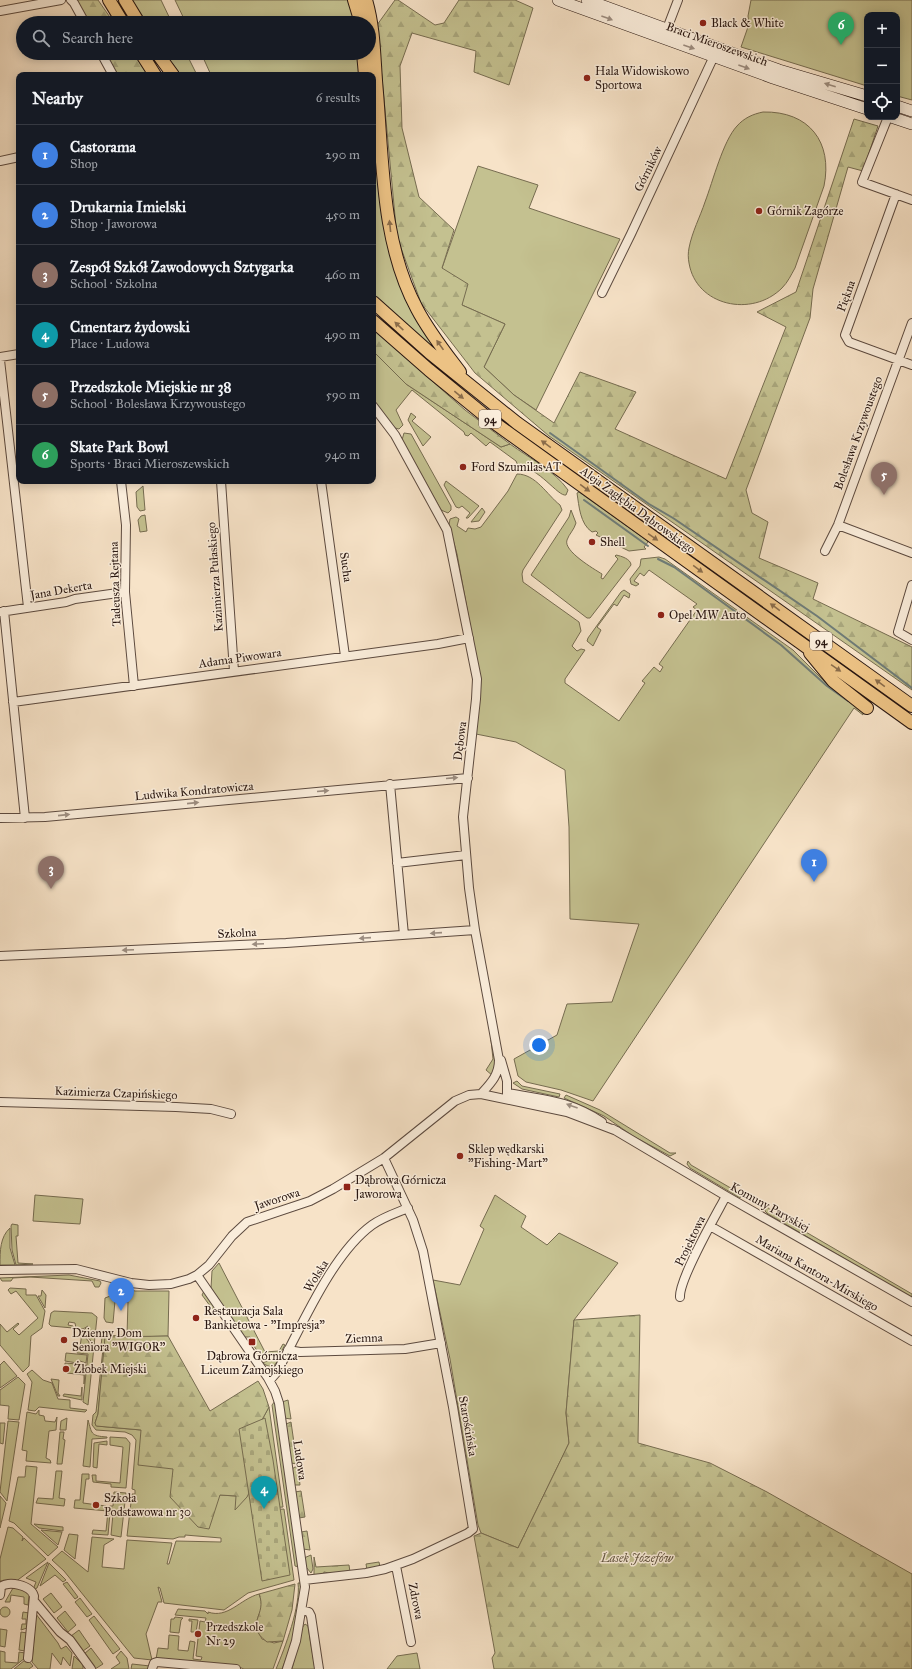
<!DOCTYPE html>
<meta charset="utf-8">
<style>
:root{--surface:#171b24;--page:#242831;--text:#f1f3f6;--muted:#9ea1a6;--line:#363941;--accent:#2563eb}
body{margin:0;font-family:"IM FELL Great Primer",serif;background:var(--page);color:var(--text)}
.controls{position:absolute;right:12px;top:12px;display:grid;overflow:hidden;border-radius:8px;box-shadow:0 2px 10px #0003}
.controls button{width:36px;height:36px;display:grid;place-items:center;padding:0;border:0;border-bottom:1px solid var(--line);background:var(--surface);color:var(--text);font:20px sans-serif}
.you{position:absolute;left:539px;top:1045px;width:14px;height:14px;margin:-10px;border:3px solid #fff;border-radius:50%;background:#1a73e8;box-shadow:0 0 0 6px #1a73e833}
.badge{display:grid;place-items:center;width:26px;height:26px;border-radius:50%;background:var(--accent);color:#fff;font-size:13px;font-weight:700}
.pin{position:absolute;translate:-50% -33px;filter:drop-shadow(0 1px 2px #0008)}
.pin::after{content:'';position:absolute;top:21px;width:14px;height:12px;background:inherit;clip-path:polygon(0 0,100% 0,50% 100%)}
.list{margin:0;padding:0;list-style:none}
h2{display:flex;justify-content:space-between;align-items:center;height:52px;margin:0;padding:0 16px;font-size:17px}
h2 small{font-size:13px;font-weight:400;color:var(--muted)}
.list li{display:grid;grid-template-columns:26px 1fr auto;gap:12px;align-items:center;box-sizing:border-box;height:60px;padding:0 16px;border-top:1px solid var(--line)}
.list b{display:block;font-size:15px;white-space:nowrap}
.list p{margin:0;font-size:13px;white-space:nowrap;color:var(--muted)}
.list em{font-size:13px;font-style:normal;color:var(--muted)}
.icon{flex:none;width:22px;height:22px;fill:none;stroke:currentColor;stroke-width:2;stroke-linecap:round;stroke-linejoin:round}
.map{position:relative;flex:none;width:912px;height:1669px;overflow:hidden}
.search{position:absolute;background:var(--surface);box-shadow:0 2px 10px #0003;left:16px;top:16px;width:360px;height:44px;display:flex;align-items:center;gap:10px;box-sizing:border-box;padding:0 14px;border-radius:22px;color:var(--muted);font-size:15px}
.panel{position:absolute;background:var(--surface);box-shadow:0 2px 10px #0003;left:16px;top:72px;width:360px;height:412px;border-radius:8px}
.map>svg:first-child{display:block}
</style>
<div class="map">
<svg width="912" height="1669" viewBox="0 0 912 1669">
<defs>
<pattern id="forest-firs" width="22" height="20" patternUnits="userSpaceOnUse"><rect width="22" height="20" fill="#c4c190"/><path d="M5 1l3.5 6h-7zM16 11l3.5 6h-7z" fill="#a8a57b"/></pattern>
<pattern id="cemetery-stones" width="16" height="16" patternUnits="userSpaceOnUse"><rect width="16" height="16" fill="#c4c190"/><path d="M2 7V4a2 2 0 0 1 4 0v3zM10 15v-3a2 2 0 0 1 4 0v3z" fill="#a8a57b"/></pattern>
</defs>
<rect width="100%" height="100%" fill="#f7e3c8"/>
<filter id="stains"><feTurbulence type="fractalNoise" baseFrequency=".005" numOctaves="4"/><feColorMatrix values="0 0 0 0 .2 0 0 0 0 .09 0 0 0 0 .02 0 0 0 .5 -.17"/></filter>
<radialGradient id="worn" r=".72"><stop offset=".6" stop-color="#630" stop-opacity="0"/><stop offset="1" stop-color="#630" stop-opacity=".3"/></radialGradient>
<path fill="#c4c190" stroke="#766c50" d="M132 0H161L172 23H146Z
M175 0H349L355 23H186Z
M751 0H912V100L897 96V15H867V86L741 47 749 24 748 16Z
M164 53H186L197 75H181Z
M201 53H359L361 75H211Z
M763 112C809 111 833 142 824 186L795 268C791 275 788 282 782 288 752 318 696 306 689 263 688 258 688 253 689 248 692 232 700 217 705 202 713 181 723 141 737 126 744 118 753 114 763 112Z
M373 113 395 262 452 366 373 297Z
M478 166 538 185 529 208 620 239 536 410 514 395 484 367 505 324 462 305 442 268Z
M373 351 406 384 501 447 510 444C529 458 555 471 568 490L566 495C558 497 539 467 518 466L516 461 490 442 486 446 471 433 468 436 465 435 464 432 412 390 396 410 403 425 399 429 395 428 373 400Z
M411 413 416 417 412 421 431 437 423 446 408 420Z
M404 433 411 434 451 506V510L448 513 441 510 402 440Z
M517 474C536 474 547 495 560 505L562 510 523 570 522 574 523 582 579 622 581 631 572 646 577 651 581 649 585 650 565 679V683L619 721 645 683 642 681 654 667 660 672 663 667 659 664 697 610 693 607 697 604 649 570 644 576 640 573 634 581 639 584 636 586 631 584 630 579 640 566 641 559 659 557 665 559 793 650 828 685 863 710V715L854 708 593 1101 561 1090 526 1082 518 1076 514 1059 557 1035 567 1004 612 1002 639 924 570 919 569 827 565 770 516 742 476 734 480 679 457 554 449 525 450 519 456 517 459 519 457 526 466 532 468 528 475 529 481 527 508 491Z
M446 481 479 506 468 518H466L470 513 462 506 459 508 456 507 444 485Z
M143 486 145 510 140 511 137 507 136 492Z
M579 492 645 539 648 542 644 547 646 549 629 551 596 535 598 533 596 531 592 532C580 524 579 506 577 493Z
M482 508 485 512 479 521 471 522Z
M571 510 576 523C574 530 569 534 567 540 563 551 594 569 602 574L601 578 603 579 618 559 615 556 616 555C621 556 631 559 631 565L590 618H587L531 575 569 517Z
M145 515 147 531 140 532 138 520 141 516Z
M624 590 630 594 629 598 624 595 617 606 614 604 597 627 601 630 593 646 587 641 588 638 621 592Z
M491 1040 497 1064 493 1076 486 1070 493 1059Z
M517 1081 522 1086 560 1094 559 1097 522 1089 513 1083Z
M566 1095 600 1110 670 1153H676L670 1156 633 1136 604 1116 564 1098Z
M688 1161 691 1165 741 1194 740 1198 690 1168 687 1164Z
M35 1195 83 1199 80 1224 33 1221Z
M495 1195 526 1216 521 1227 547 1245 559 1233 618 1263 574 1320 566 1413 569 1443 518 1548 481 1533 478 1525 450 1359 433 1280 460 1285 484 1229 480 1226Z
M765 1205 775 1214 912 1294V1298L768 1214 765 1211Z
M12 1224 18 1225V1236H16L18 1263 33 1264 16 1265 12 1250 11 1226Z
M10 1228V1248L15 1265H0C0 1251 0 1237 10 1228Z
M219 1263 265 1352 279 1351 283 1344 285 1345 281 1352 263 1359 251 1342 253 1340 250 1337H244L211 1288 212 1271Z
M69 1275 100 1281 101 1283 99 1287H95L92 1281 30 1277 13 1278 11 1281H2L0 1278Z
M117 1286 135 1291H169L168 1336 105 1338 98 1414 95 1423 97 1426 141 1430 173 1469 220 1495 236 1496 257 1429 269 1407 283 1507 268 1508V1510L284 1509 294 1580 248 1593 224 1610 164 1603 160 1588 158 1587 162 1602H158L146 1634 152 1660 134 1658 64 1571 52 1560 62 1551 88 1572 92 1537 114 1539 104 1545 102 1567 124 1569 127 1540 172 1543 167 1564H169L176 1541 221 1542V1538L185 1535V1537H179L173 1539 127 1536 132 1494H135V1490L132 1489 136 1440 132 1435 125 1432 96 1430 92 1425 93 1415 96 1412 103 1349 101 1346 102 1337 105 1336 127 1335 128 1302 115 1301 113 1323 106 1322 104 1318 105 1298 113 1295 114 1289Z
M10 1288 26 1289V1295H36L45 1311 42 1328 31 1336 29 1366 23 1372 0 1345V1324L7 1332 18 1323 19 1324 13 1329 19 1335 38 1318 16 1291 11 1294 8 1290Z
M42 1290 46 1295 45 1308 38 1296H41Z
M204 1291 218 1311 216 1314 202 1295Z
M54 1311 92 1313 97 1317 88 1405 83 1402 88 1354 77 1353 78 1348 84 1351 90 1348 91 1341 83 1331 88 1326 83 1329 76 1328 75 1323 69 1322 68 1325 73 1326V1328L51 1326 49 1324 51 1313Z
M82 1333 89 1342V1347L85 1349 80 1347Z
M66 1353 87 1355 86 1363 80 1361 77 1363 65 1361Z
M281 1356 274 1366H268L262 1363Z
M4 1361 17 1376 0 1388V1365Z
M65 1363 77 1364 79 1367 86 1365 84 1384V1375L67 1373 68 1367H65Z
M32 1370 43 1380 52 1383 58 1399 70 1400V1408L87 1410 85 1412 39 1407 35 1411 28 1410 32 1382 27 1374Z
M18 1377 25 1384 19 1420 8 1419 9 1406 0 1405V1390Z
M51 1379 59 1380 58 1393 60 1396H58Z
M82 1387V1400L63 1396 64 1394 81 1396Z
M288 1400 291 1419 284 1418 282 1402Z
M275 1401 299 1567 295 1566 272 1405Z
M39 1410V1415L44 1416 45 1421 55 1422 57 1417 56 1430 49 1431 46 1458 50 1460 51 1463 26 1461 27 1451 22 1450 27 1412 36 1414Z
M67 1418 66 1430H60L61 1421Z
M88 1420C92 1433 90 1436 107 1437V1438L92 1439 90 1467 83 1466Z
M8 1421 19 1422 7 1501 0 1492Z
M0 1423H5L3 1444 0 1443Z
M60 1432H64L63 1439 65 1440 62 1464H57Z
M110 1437 126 1438 130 1443 126 1488 111 1487V1484L93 1482 92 1475H96V1481L120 1483 123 1447 110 1445Z
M107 1441V1445L99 1444 97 1468 93 1467 94 1443Z
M26 1466 37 1467 31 1524 58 1547 48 1556 14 1523 9 1521 18 1477H25Z
M56 1471H62L59 1498 65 1499 64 1506 36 1503 38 1498 53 1499Z
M82 1474H89V1479H86L83 1503 106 1506 110 1513 108 1535 92 1534 93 1530 106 1531 108 1511 74 1508 75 1500H80Z
M114 1492 126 1493 121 1537 111 1535 113 1514 109 1506H113Z
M0 1496 6 1503 0 1528Z
M34 1524 63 1527V1531L39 1528Z
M8 1527 13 1528 23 1537 22 1541 24 1538 46 1559 15 1582 0 1581V1559Z
M41 1530 62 1532 58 1545Z
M69 1534 78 1535 75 1559 64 1550Z
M311 1555 313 1569 311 1573 306 1567 304 1558Z
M48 1562 37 1588 35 1589 34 1587 36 1582 26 1578Z
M379 1562 380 1567 367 1570 366 1564Z
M49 1563 66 1580 63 1582 55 1575 40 1586Z
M67 1582 78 1597 75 1599 63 1584Z
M298 1583H301C301 1611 293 1643 282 1669H276C285 1648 301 1605 298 1583Z
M13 1588 24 1590 30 1596H29L28 1605 24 1604V1597L11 1595 10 1602H5Z
M51 1593 62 1607 54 1613 43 1599Z
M259 1594C268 1616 248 1614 262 1639L274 1643 283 1641 273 1669H244L236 1666 156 1659 158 1648 168 1649 169 1635 179 1636 178 1650 188 1651 190 1641 195 1642 193 1659 201 1660 202 1657 196 1656 200 1621 205 1622 206 1618 175 1615 178 1609 205 1611 208 1614V1612C228 1619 240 1599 259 1594Z
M80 1598 92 1614 87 1617 75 1602Z
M0 1612a5 5 0 1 1 10 0a5 5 0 1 1-10 0Z
M65 1611 76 1625 68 1632 57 1618Z
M23 1612 29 1613 27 1628 21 1630 22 1624H26V1619H22Z
M36 1614 58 1643 61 1649 66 1646 72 1653 70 1666 63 1657 61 1665 52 1653 50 1669H38L32 1662Z
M94 1616 120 1649 113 1654 89 1620Z
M175 1617 183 1618 181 1620 179 1633 170 1632 171 1619H174Z
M189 1619 198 1620 196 1632H191L192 1621H189Z
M305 1624 308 1626 315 1669H292L302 1628Z
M0 1629 7 1630 5 1647 0 1646Z
M79 1630 90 1646 83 1651 71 1636Z
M21 1632 27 1633 25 1651 19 1650Z
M91 1648 103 1664 95 1669 84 1654Z
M0 1651 5 1652V1662L18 1663 19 1652 25 1653V1658L11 1669H0Z
M121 1651 127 1658 129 1669H111L120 1663 116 1657Z
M417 1653 420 1669H387L397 1656Z
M74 1656 83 1665V1669H72Z
M25 1660H28L33 1666 29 1669H14Z
M132 1664 150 1666 149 1669H131Z"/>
<path fill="url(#forest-firs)" stroke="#766c50" d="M76 0H98L114 23H88Z
M395 0H398L435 25 444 23 459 0H515L533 8 509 85 474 72 476 51 412 33 400 66 402 128 419 197 454 230 442 268 468 284 462 305 505 324 484 367 514 395 554 423 580 372 636 392 615 429 726 479 786 327 757 312 796 292 854 119 878 126 863 171 848 167 813 289 810 318 746 490 752 513 768 522 759 558 818 583 813 599 912 647V690L549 436 475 373 421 303 397 237 377 25Z
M105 53H134L149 75H116Z
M373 329 465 410 510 444 501 447 406 384 373 351Z
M640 1315 638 1443 710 1463 767 1492 912 1574V1669H494L492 1658 495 1653 474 1536 481 1533 518 1548 569 1443 566 1413 574 1320Z
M168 1336 210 1411 258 1381 263 1389 269 1407 257 1429 251 1489 247 1497 235 1510 236 1496 220 1495 209 1529 198 1527 170 1497 173 1469 138 1465 141 1430 96 1426 95 1423 98 1414 105 1337Z
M291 1422 297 1464 291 1463 286 1424Z
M295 1467H298L300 1485H294L292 1469Z
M301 1491 305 1517 299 1518 295 1492Z
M307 1531 310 1550 303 1549 301 1532Z
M314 1557 316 1567 349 1565 350 1572 334 1574 324 1572V1575H314Z
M295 1584 292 1610 283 1641 267 1642C243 1624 268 1615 259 1594Z"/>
<path fill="url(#cemetery-stones)" stroke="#766c50" d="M265 1418 273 1460 290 1575 262 1581 239 1429Z"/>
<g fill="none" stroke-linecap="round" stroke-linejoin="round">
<path stroke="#6f7b76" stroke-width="2" d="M550 433 649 504 673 518 817 616 912 688
M584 500 648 546
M658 559 674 567 781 645 827 686 848 701"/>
<g stroke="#5c4a3f" stroke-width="10">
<path id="minor" d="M71 0 74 3 85 23
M0 11 61 0
M665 34 678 0
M101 53 113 75
M888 117 862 182 912 200
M0 161 19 157
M896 194 845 335 849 342 912 365
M602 293 631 234 714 56
M0 357 19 354
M0 360 28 607
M373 406 395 435 447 530 477 679 476 699 463 817 469 888 475 930 499 1060C499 1075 491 1083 481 1094
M121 481 126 525 125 592 134 686
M221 481 234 671
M321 481 345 656
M838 525 912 553
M825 551 838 525 912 323
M912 585 898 632 912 640
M4 611 25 818
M0 612 66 602 75 599 125 592
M13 702 438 644 469 638
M390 784 404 935
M0 818 45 817 468 778
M397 863 466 855
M0 956 286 943 475 930
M501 1060 507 1081V1097
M508 1093C545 1100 568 1100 602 1122
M0 1102 176 1107 211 1109 231 1114
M613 1129 726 1196 912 1302
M710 1226 912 1341
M0 1270 76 1269 131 1283 149 1285 171 1284 189 1279 197 1275 209 1265 232 1236 247 1222 310 1201 333 1189 384 1158 455 1101 469 1095 481 1094 567 1112 617 1131
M197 1275 268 1378 275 1391 279 1403 305 1587 296 1641 287 1669
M680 1297C679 1279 716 1215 726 1196
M288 1350 300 1352 405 1349 441 1343
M270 1380 277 1372C301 1328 331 1255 372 1225 383 1217 396 1213 408 1208
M396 1566 411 1642
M304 1580 366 1573 385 1569 413 1559 468 1533 473 1529 453 1407 423 1251 413 1220 384 1158
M0 1595 1 1587C7 1580 31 1585 34 1596L28 1658
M34 1601 60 1632 70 1640 91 1669
M302 1610 309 1612 311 1616 319 1669
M152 1669 154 1663 157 1662 236 1669"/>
</g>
<g stroke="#291711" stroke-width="12">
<path id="secondary" d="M558 0 773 78 867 109
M587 0 779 70 867 96
M897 106 912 111
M891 117 912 124"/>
</g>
<g stroke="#291711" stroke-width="14">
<path id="primary" d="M109 0 123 23
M125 0 139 23
M354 0 361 23
M366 0C375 30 374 62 377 93 383 165 382 244 417 309 429 332 445 352 460 372
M141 53 155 75
M157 53 173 75
M363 53 365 75
M373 302 430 353 517 423 912 706
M373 321 429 370 489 419 912 723
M810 653 833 681 867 708"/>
</g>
<use href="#minor" stroke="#faeddb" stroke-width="8"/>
<use href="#secondary" stroke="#faeddb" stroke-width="11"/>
<use href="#primary" stroke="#ecc284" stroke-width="12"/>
</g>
<defs><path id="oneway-solid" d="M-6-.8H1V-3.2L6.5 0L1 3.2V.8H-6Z"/></defs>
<g fill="#9c8d80">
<use href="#oneway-solid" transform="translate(607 18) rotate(20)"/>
<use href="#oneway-solid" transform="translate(689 47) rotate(19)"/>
<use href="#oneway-solid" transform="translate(744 67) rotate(20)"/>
<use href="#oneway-solid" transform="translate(830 85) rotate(-163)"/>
<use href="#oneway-solid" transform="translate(452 778) rotate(-5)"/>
<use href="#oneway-solid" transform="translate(323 791) rotate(-5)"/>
<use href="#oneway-solid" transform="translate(193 803) rotate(-6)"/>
<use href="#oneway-solid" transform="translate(64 815) rotate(-6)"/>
<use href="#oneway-solid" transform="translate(436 933) rotate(176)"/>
<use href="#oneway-solid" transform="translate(365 938) rotate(176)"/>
<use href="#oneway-solid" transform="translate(258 944) rotate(177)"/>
<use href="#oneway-solid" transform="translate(128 950) rotate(177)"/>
<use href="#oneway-solid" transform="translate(572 1106) rotate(-160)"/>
</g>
<g fill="#8a6c4a">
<use href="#oneway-solid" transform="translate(390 226) rotate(-96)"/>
<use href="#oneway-solid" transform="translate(399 326) rotate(-137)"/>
<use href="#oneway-solid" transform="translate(440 345) rotate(-125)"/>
<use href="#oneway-solid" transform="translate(459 395) rotate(39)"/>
<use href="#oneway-solid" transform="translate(546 444) rotate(-144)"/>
<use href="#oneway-solid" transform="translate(585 488) rotate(36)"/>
<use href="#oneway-solid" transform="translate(653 537) rotate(35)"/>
<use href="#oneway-solid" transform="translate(698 569) rotate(36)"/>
<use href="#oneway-solid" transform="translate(775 607) rotate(-144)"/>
<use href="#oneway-solid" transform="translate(836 668) rotate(35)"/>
<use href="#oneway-solid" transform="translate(880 683) rotate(-144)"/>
</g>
<g fill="#8f2418" stroke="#faeddb" stroke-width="1.5">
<circle cx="703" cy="23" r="4"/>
<circle cx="587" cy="78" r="4"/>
<circle cx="759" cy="211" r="4"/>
<circle cx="463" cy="467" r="4"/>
<circle cx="592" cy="542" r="4"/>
<circle cx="661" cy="615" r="4"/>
<circle cx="460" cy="1156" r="4"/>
<rect x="343" y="1183" width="8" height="8" rx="2"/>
<circle cx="196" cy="1318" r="4"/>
<circle cx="64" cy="1340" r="4"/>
<rect x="248" y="1338" width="8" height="8" rx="2"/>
<circle cx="66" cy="1369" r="4"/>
<circle cx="96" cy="1505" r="4"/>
<circle cx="198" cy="1634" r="4"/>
</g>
<g text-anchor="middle" stroke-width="3" stroke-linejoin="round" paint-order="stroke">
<g fill="#faeddb" stroke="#68574e" stroke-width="1">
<rect x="479" y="410" width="22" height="18" rx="3"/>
<rect x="810" y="632" width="22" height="18" rx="3"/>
</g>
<g font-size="11" font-weight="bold" fill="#291711">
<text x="490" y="423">94</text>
<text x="821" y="645">94</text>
</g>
<g font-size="12" fill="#291711" stroke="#faeddb" text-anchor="start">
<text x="711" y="27">Black &amp; White</text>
<text x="595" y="75">Hala Widowiskowo<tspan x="595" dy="14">Sportowa</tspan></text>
<text x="767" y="215">Górnik Zagórze</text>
<text x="471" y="471">Ford Szumilas AT</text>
<text x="600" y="546">Shell</text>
<text x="669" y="619">Opel MW Auto</text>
<text x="468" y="1153">Sklep wędkarski<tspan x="468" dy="14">"Fishing-Mart"</tspan></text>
<text x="355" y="1184">Dąbrowa Górnicza<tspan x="355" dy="14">Jaworowa</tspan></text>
<text x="204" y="1315">Restauracja Sala<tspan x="204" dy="14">Bankietowa - "Impresja"</tspan></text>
<text x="72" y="1337">Dzienny Dom<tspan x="72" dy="14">Seniora "WIGOR"</tspan></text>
<text x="252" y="1360" text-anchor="middle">Dąbrowa Górnicza<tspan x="252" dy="14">Liceum Zamojskiego</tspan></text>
<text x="74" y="1373">Żłobek Miejski</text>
<text x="104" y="1502">Szkoła<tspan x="104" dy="14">Podstawowa nr 30</tspan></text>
<text x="206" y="1631">Przedszkole<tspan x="206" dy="14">Nr 29</tspan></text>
</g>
<g font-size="12" fill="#291711" stroke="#faeddb">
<text transform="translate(717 44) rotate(20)" y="4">Braci Mieroszewskich</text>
<text transform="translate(648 169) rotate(-64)" y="4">Górników</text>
<text transform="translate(846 296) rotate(-70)" y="4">Piękna</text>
<text transform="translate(858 433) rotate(-70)" y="4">Bolesława Krzywoustego</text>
<text transform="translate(638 510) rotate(36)" y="4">Aleja Zagłębia Dąbrowskiego</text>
<text transform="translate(346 567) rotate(82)" y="4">Sucha</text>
<text transform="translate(215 577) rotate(-94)" y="4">Kazimierza Pułaskiego</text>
<text transform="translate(115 584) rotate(-92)" y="4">Tadeusza Rejtana</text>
<text transform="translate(61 590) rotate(-10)" y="4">Jana Dekerta</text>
<text transform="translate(240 658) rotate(-8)" y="4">Adama Piwowara</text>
<text transform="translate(460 741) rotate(-83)" y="4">Dębowa</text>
<text transform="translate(194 791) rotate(-5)" y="4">Ludwika Kondratowicza</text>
<text transform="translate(237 933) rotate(-3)" y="4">Szkolna</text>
<text transform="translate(116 1093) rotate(2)" y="4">Kazimierza Czapińskiego</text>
<text transform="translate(277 1199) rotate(-18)" y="4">Jaworowa</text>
<text transform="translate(770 1207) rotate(29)" y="4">Komuny Paryskiej</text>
<text transform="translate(690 1241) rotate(-64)" y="4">Projektowa</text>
<text transform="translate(817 1273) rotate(30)" y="4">Mariana Kantora-Mirskiego</text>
<text transform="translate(316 1276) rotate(-58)" y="4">Wolska</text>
<text transform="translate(364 1338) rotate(-2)" y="4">Ziemna</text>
<text transform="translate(468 1426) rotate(80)" y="4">Starościńska</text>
<text transform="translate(300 1460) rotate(82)" y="4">Ludowa</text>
<text transform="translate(416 1601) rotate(79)" y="4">Zdrowa</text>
</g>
<g font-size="12" font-style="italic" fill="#5f523d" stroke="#faeddb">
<text x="637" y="1562">Lasek Józefów</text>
</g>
</g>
<rect width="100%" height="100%" filter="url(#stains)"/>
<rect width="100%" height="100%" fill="url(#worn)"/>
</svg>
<div class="controls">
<button>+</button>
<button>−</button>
<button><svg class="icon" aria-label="locate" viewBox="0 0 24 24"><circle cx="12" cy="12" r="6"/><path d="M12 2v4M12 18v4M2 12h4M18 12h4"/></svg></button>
</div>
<div class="you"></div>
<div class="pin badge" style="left:814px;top:882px;background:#3f7fe0">1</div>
<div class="pin badge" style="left:121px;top:1311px;background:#3f7fe0">2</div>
<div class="pin badge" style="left:51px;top:889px;background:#8d6e63">3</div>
<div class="pin badge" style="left:264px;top:1509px;background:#0f9aa8">4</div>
<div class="pin badge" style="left:884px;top:495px;background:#8d6e63">5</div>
<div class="pin badge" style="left:841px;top:45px;background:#2e9e5b">6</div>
<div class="search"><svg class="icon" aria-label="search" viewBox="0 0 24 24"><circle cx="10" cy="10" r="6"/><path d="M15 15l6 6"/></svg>Search here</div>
<section class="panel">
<h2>Nearby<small>6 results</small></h2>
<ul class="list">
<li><span class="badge" style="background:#3f7fe0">1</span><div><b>Castorama</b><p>Shop</p></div><em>290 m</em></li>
<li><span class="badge" style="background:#3f7fe0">2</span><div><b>Drukarnia Imielski</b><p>Shop · Jaworowa</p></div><em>450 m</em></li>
<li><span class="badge" style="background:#8d6e63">3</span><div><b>Zespół Szkół Zawodowych Sztygarka</b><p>School · Szkolna</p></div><em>460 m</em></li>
<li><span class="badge" style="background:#0f9aa8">4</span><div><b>Cmentarz żydowski</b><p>Place · Ludowa</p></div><em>490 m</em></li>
<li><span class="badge" style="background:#8d6e63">5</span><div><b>Przedszkole Miejskie nr 38</b><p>School · Bolesława Krzywoustego</p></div><em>590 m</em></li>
<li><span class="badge" style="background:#2e9e5b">6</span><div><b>Skate Park Bowl</b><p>Sports · Braci Mieroszewskich</p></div><em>940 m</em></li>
</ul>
</section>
</div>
